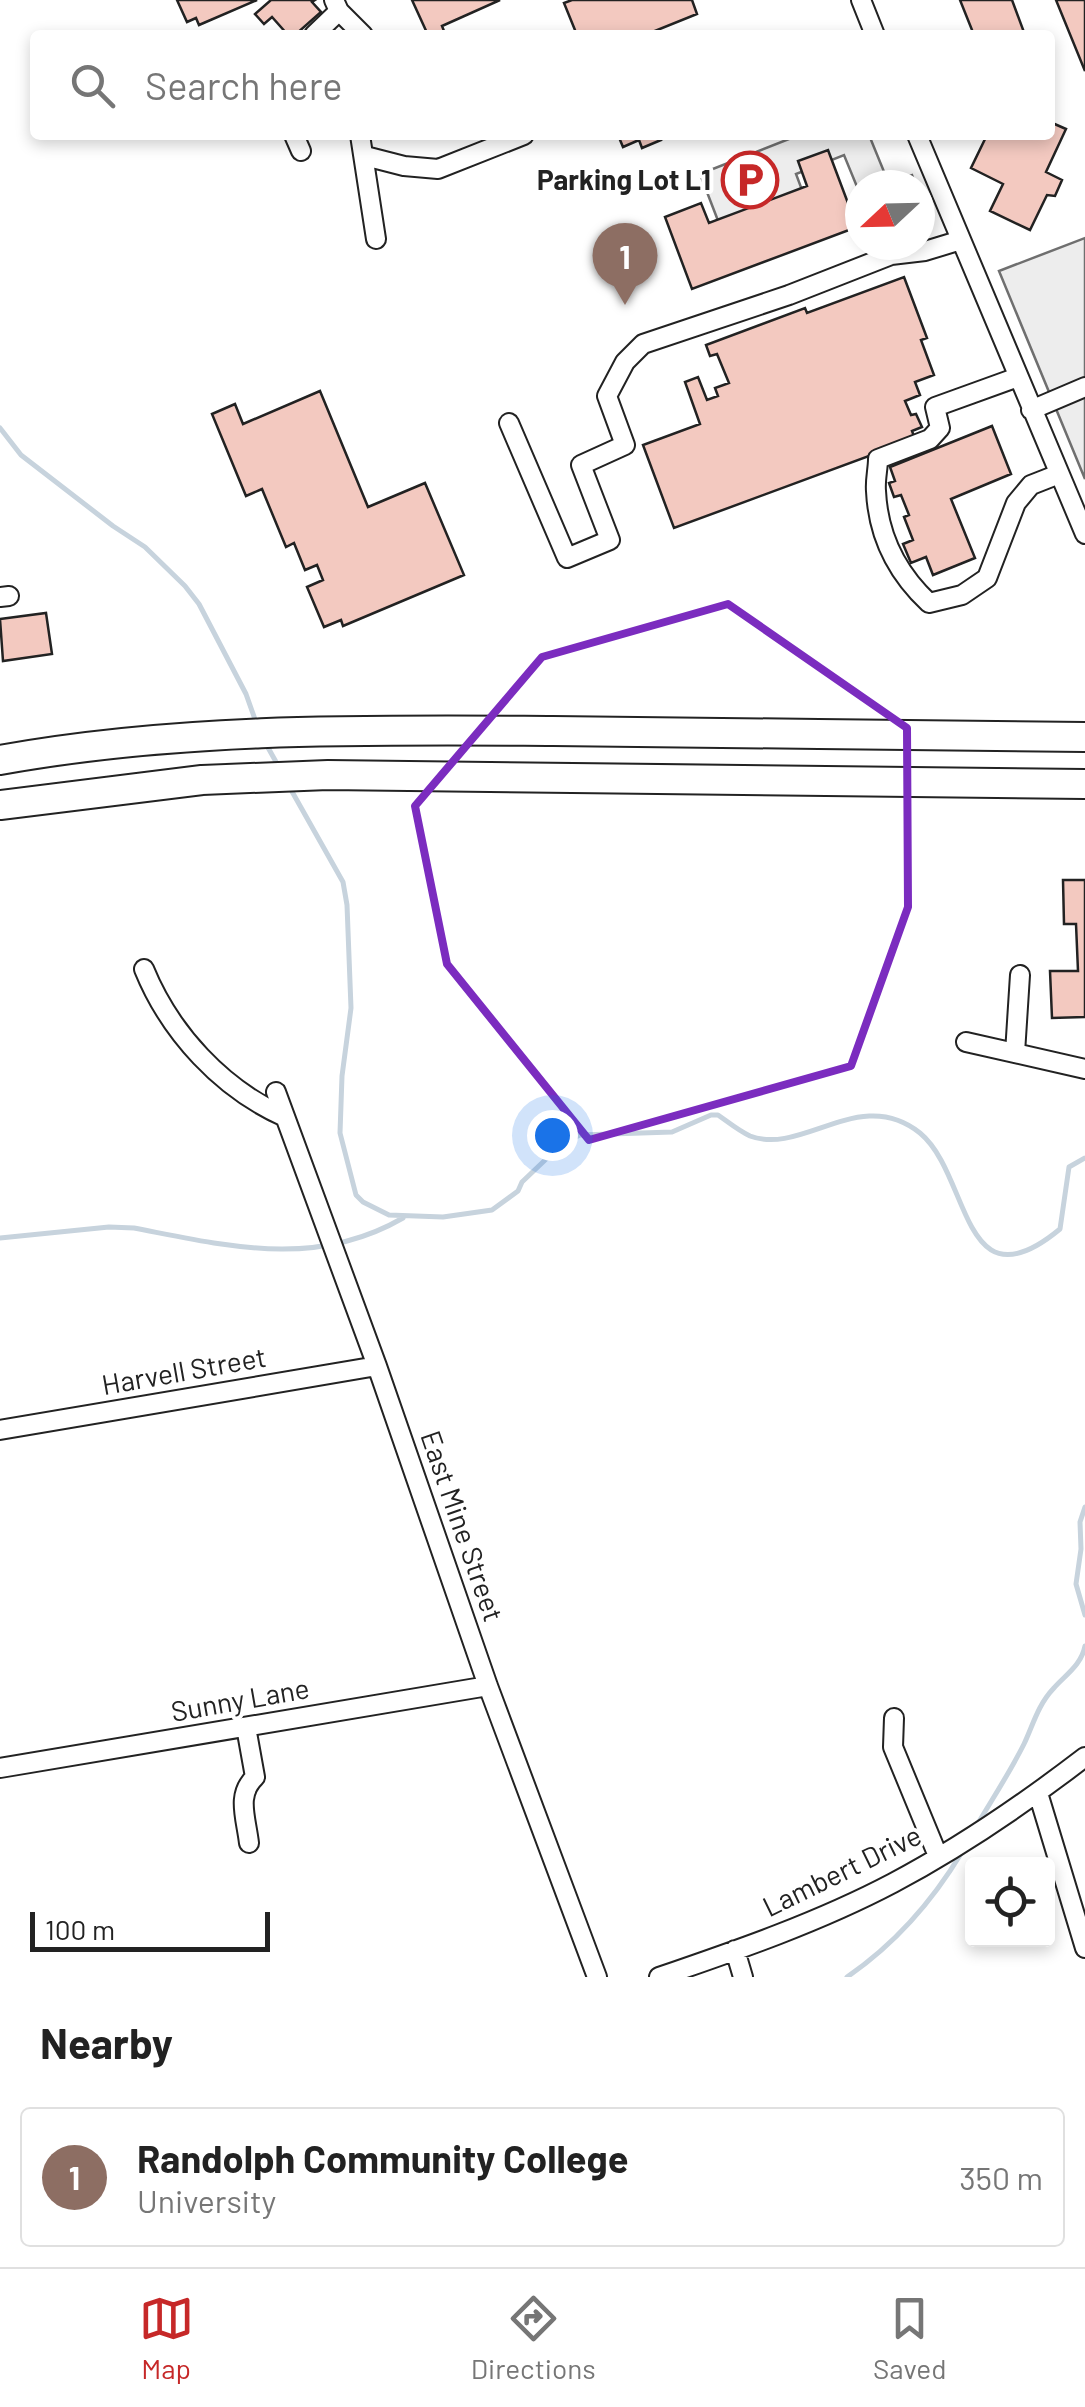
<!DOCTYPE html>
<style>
:root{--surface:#fff;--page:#f2f2f2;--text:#222;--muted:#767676;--line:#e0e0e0;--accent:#c62828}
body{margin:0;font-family:Barlow,sans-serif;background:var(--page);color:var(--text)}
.controls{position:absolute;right:30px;bottom:30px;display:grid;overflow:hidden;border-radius:10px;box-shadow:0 5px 15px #0003}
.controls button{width:90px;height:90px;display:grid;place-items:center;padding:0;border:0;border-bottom:2px solid var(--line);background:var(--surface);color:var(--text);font:50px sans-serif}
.compass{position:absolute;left:845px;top:170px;width:90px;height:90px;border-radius:50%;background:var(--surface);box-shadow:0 5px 15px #0003;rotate:248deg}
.scale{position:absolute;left:30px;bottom:25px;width:240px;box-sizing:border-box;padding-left:10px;border:5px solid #222;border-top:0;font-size:28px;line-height:35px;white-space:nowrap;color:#222;-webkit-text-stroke:8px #fff;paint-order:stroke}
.you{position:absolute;left:552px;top:1135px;width:35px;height:35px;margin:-25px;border:8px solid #fff;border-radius:50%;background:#1a73e8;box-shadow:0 0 0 15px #1a73e833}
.badge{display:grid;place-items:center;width:65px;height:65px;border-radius:50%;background:var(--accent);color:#fff;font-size:32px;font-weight:700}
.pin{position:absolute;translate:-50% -82px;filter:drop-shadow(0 2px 5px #0008)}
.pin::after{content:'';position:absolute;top:52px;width:35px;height:30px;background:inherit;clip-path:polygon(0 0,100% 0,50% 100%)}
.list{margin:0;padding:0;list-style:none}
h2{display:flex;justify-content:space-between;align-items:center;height:130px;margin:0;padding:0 40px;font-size:42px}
h2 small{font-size:32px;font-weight:400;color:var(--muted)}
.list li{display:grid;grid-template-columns:65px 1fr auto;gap:30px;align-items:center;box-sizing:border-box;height:140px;margin:0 20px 20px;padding:0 20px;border:2px solid var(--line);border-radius:10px}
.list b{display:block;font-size:38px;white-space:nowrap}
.list p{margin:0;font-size:32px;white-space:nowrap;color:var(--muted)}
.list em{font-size:32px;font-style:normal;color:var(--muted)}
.icon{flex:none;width:55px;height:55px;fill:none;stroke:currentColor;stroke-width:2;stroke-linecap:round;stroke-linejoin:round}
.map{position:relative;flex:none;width:1085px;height:1977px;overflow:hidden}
.search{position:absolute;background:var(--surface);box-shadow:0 5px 15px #0003;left:30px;right:30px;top:30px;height:110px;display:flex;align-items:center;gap:25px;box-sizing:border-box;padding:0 35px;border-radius:10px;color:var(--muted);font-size:38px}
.sheet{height:290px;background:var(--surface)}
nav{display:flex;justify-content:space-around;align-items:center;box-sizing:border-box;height:140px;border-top:2px solid var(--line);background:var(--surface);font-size:28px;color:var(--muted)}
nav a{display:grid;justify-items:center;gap:5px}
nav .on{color:var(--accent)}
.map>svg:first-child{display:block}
</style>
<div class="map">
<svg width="1085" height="1977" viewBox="0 0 1085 1977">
<rect width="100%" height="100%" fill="#fff"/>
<path fill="#ededed" stroke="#6f6f6f" stroke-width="2.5" d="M799 135H869L889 184 912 175 916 185H860V194L844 155 796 174 805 198 722 231 700 174Z
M1085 238V479L999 271Z"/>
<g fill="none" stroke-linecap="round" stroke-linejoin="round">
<path stroke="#c7d3dd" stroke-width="5" d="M0 428 21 455 113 526 145 547 185 586 199 604 246 694 257 725
M266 744 280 769
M290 788 343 882 347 905 351 1008 342 1076 340 1133 356 1195 363 1202 389 1215 443 1217 492 1210 518 1191 522 1182 563 1143 580 1135 672 1132 711 1115H718C728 1122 739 1131 750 1136 803 1156 860 1085 920 1133 971 1175 961 1311 1060 1229L1069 1167 1085 1158
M0 1238 109 1227 134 1228C228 1246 315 1269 403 1218
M1085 1507 1080 1522 1081 1549 1076 1584 1085 1615
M977 1825C993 1798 1010 1772 1024 1744 1033 1725 1038 1705 1053 1689 1065 1675 1081 1666 1085 1646
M847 1977C895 1944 932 1902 962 1852"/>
</g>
<path fill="#f3c9c0" stroke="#222" stroke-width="2.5" d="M177 0H257L199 25 196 18 187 22Z
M271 0H315L312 2 321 12 295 35H288L272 17 264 24 255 14Z
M412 0H500L442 26 444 31 434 35H428Z
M572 0H692L697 14 645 35H577L564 3Z
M960 0H1012L1025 35H974Z
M1056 0H1085V71Z
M1050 122 1066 129 1046 172 1062 180 1055 196 1047 195 1030 230 990 211 1003 184 971 168 987 135H1050Z
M618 135H659L661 140 642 148 639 140 623 147Z
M828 150 857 227 692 289 665 217 701 203 709 223 807 186 798 161Z
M904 277 927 338 921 340 934 375 915 382 920 395 905 401 911 415 916 414 922 427 912 431 915 439 674 528 643 445 700 424 685 382 698 377 707 400 718 396 715 388 729 383 717 354 710 356 706 345 805 308 807 313Z
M320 391 368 507 425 483 464 575 343 626 341 620 324 627 307 587 323 580 317 565 305 570 294 543 286 547 262 489 246 496 212 414 235 404 243 424Z
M992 426 1011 474 951 499 975 558 933 575 926 557 911 563 903 544 913 540 904 517 909 515 901 495 894 497 889 483 895 481 890 467Z
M46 613 52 654 3 661 0 619Z
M1063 880H1085V1017L1052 1018 1050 971H1078L1076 924H1064Z"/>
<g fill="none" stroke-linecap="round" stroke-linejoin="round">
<g stroke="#222" stroke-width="22">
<path id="minor" d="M334 0 339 11 363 35
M861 0 875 35
M314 35 339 11
M294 135 301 151
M360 135 376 239
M917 135 1085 534
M365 156 404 166 438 169 524 135
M1018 377 935 407 940 428 930 439 878 459C878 469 875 480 876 491 878 535 897 573 929 603L962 595 987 578 1016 503 1031 485 1059 474
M1031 410 1085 387
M509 423 567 558 610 540 581 465 625 445 607 396 625 362 643 344 789 295 891 255 925 251 961 240
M0 597 9 596
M144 969C170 1033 222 1089 285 1117
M966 1042 1085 1069
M1015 1053 1020 975
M276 1092 377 1366 488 1686 597 1977
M0 1430 377 1366
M894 1718 893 1747 938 1856
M246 1727 255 1777C236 1795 246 1817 249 1843
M0 1768 488 1686
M1038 1793 1085 1948
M735 1950 743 1977
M659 1977C738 1950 819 1922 893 1883 961 1847 1025 1803 1085 1757"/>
</g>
<g stroke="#222" stroke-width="32">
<path id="highway" d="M0 760C183 727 368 730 553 731 730 733 908 735 1085 737
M0 805 202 780 328 775 1085 784"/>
</g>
<use href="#minor" stroke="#fff" stroke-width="18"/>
<use href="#highway" stroke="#fff" stroke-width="28"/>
</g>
<path fill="none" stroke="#7b2cbf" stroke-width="8" stroke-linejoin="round" d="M728 604 907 728 908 907 851 1066 589 1140 447 964 415 806 542 657Z"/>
<defs>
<g id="parking-ring" transform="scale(2.875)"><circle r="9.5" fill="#fff" stroke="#c62828" stroke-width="1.5"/><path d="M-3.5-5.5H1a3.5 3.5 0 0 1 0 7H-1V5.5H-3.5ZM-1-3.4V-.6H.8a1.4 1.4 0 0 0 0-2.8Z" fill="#c62828"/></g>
</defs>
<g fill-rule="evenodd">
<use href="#parking-ring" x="750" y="180"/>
</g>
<g text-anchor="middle" stroke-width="8" stroke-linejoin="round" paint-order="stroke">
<g font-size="28" font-weight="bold" fill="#222" stroke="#fff" text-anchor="end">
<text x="711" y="190">Parking Lot L1</text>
</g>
<g font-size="28" fill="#222" stroke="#fff">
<text transform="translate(184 1371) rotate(-10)" y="10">Harvell Street</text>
<text transform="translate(462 1526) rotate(71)" y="10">East Mine Street</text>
<text transform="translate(240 1700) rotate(-10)" y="10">Sunny Lane</text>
<text transform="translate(842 1871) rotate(-26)" y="10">Lambert Drive</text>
</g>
</g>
</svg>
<div class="controls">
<button><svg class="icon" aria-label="locate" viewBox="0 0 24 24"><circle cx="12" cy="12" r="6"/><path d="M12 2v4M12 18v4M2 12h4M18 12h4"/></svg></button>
</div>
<svg class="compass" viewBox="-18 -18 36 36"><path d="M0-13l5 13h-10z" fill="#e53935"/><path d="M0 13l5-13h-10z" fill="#767676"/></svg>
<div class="scale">100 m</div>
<div class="you"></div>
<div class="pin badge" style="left:625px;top:305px;background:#8d6e63">1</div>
<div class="search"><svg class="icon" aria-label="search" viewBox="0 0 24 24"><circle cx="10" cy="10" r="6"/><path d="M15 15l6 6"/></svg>Search here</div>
</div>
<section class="sheet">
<h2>Nearby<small></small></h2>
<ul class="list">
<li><span class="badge" style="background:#8d6e63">1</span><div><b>Randolph Community College</b><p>University</p></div><em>350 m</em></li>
</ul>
</section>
<nav>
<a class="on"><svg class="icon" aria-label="map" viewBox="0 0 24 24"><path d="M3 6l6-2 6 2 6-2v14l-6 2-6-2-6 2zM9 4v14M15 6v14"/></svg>Map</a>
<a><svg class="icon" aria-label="directions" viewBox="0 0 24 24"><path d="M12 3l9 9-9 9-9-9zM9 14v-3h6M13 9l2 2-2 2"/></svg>Directions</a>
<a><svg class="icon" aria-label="saved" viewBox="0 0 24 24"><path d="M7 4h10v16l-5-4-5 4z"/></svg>Saved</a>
</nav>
